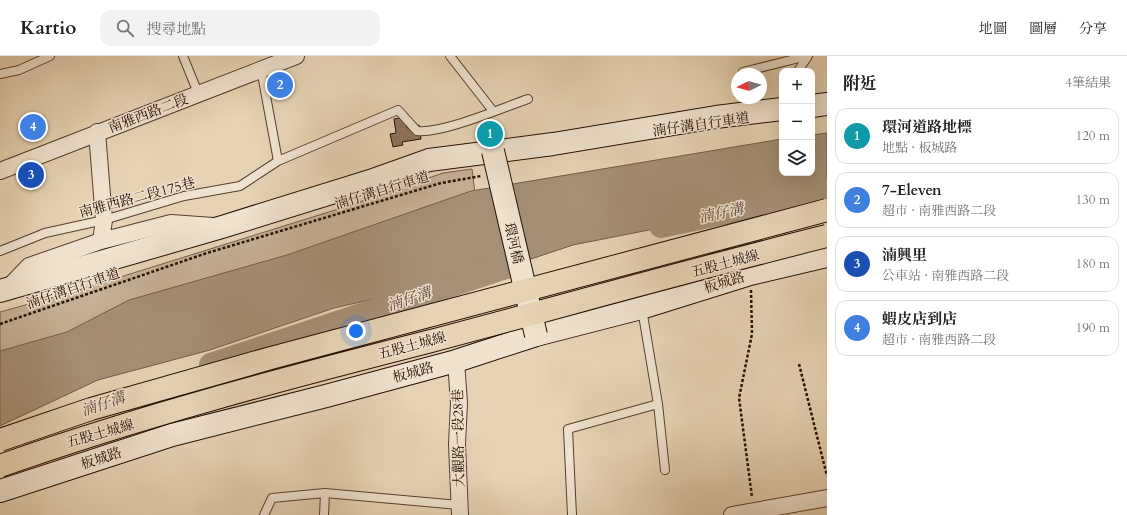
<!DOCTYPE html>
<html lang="zh-TW">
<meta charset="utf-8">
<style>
:root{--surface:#fff;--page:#f2f2f2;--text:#202124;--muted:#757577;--line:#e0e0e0;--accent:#0f766e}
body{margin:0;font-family:Cardo,"Noto Serif TC",serif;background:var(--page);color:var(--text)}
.controls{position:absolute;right:12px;top:12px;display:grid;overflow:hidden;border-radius:8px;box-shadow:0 4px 16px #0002}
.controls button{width:36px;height:36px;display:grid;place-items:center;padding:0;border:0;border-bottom:1px solid var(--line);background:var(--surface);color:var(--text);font:20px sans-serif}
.compass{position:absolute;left:731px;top:12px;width:36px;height:36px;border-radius:50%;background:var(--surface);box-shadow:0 4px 16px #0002;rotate:265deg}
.you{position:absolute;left:356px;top:275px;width:14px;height:14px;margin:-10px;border:3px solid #fff;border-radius:50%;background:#1a73e8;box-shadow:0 0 0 6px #1a73e833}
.badge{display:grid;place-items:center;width:26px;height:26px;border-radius:50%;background:var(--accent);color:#fff;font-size:13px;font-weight:700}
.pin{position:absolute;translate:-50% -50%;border:2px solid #fff;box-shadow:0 1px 4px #0006}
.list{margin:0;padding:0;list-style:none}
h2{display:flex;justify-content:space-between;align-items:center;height:52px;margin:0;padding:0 16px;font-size:17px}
h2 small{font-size:13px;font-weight:400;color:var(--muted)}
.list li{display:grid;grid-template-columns:26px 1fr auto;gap:12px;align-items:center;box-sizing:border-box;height:56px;margin:0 8px 8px;padding:0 8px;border:1px solid var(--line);border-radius:12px}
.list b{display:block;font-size:15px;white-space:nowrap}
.list p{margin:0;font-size:13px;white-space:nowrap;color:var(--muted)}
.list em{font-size:13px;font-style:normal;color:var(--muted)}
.icon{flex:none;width:22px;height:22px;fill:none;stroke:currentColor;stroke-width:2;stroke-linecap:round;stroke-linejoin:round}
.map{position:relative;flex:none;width:827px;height:459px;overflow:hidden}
header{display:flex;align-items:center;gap:24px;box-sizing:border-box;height:56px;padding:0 20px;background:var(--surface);border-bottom:1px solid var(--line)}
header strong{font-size:19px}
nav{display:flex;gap:22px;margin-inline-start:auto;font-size:14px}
.search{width:280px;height:36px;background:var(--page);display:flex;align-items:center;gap:10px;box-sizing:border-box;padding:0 14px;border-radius:12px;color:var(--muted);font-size:15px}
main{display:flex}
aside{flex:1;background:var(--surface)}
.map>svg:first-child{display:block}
</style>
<header>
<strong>Kartio</strong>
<div class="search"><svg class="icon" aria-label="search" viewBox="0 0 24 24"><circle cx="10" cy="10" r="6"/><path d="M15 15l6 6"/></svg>搜尋地點</div>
<nav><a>地圖</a><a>圖層</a><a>分享</a></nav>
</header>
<main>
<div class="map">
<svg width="827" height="459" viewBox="0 0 827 459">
<rect width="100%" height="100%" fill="#e6d3b4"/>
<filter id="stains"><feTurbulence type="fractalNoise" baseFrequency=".005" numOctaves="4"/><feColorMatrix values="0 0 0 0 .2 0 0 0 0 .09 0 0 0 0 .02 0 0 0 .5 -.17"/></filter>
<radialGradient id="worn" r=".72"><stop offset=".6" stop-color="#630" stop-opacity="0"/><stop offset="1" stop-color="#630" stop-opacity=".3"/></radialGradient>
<path fill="#c6b196" stroke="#775f4c" d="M472 113 475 138 0 303V256L69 237 348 150 443 117Z"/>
<path fill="#a59077" stroke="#735c48" d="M827 77V134H812L654 173 573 189 492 216 334 252 210 294 98 324 0 370V295L67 276 129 244 287 199 471 135 782 83V117H812V79Z"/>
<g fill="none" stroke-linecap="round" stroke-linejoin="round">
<path stroke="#a59077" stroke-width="24" d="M661 170 827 135
M211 309 515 208"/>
</g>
<path fill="#8b745e" stroke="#280d01" d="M405 61 407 72 419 69 421 83 402 86 403 89 393 91 390 78 396 77 394 63Z"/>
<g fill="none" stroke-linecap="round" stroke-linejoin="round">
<g stroke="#583e2e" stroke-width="10">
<path id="lane" d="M183 0 198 37
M450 0 493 55
M261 13 278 105 398 54 417 75C442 78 502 52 528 43
M798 15 808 0
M743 16 807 0
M0 18 19 14 50 0
M0 195 45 177 104 164 184 140 240 130 278 105
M642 253 658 348 665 414
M264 459 272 442 325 437 459 449
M324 459 325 437
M572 459 568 373 658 348"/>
</g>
<g stroke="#583e2e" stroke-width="18">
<path id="street" d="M97 76 104 164 101 185
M0 115 296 0
M7 233 29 210 101 185 171 167 213 170
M456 305 459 347 457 388 460 459
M732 459 827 442"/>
</g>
<g stroke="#280d01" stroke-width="24">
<path id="secondary" d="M812 50 827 48
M0 235 222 171 370 125 429 104 553 88 716 61 782 53
M0 435 172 379 326 340 456 305 536 279 641 252 750 218 827 200"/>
</g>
<path stroke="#280d01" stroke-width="2.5" stroke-dasharray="3 2" stroke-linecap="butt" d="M751 234 752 278 739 342 752 441
M0 268 207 197 441 127 481 120
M799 308 827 420"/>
<use href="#lane" stroke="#efe2ce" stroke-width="8"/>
<use href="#street" stroke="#efe2ce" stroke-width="16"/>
<use href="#secondary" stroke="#efe2ce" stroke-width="22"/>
<g stroke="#280d01" stroke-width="24" stroke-linecap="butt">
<path id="secondary-bridge" d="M493 95 536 279"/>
</g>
<g stroke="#280d01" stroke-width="24" stroke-linecap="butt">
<path id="highway-bridge" d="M0 384 91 353 271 302 827 154
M0 410C141 360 286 322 431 285 563 250 694 213 827 180"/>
</g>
<use href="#secondary-bridge" stroke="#efe2ce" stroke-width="22"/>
<use href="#highway-bridge" stroke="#e6d3b4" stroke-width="22"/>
</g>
<g text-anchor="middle" stroke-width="3" stroke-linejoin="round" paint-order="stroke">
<g font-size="14" fill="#280d01" stroke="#efe2ce">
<text transform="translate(148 57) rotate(-21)" y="5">南雅西路二段</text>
<text transform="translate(701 68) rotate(-8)" y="5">湳仔溝自行車道</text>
<text transform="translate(382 134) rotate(-17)" y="5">湳仔溝自行車道</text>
<text transform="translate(137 141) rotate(-15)" y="5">南雅西路二段175巷</text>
<text transform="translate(514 187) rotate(77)" y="5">環河橋</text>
<text transform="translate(725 207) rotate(-15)" y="5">五股土城線</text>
<text transform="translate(724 226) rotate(-17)" y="5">板城路</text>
<text transform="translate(73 232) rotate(-19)" y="5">湳仔溝自行車道</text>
<text transform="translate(412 289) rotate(-15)" y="5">五股土城線</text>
<text transform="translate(413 316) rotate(-15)" y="5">板城路</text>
<text transform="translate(100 377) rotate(-16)" y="5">五股土城線</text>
<text transform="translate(458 382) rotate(-91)" y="5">大觀路一段28巷</text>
<text transform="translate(101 402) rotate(-18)" y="5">板城路</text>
</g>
<g font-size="15" font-style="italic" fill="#604836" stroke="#efe2ce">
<text transform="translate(721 157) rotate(-12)" y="5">湳仔溝</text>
<text transform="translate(409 243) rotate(-18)" y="5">湳仔溝</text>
<text transform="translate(103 348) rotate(-19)" y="5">湳仔溝</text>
</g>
</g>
<rect width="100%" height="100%" filter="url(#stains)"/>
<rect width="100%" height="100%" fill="url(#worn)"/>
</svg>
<div class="controls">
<button>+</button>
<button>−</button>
<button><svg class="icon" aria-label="layers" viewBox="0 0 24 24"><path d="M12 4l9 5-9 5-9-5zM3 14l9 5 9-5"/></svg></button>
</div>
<svg class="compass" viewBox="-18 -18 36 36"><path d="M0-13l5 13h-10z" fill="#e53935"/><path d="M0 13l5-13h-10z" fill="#757577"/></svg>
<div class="you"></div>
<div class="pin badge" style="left:490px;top:78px;background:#0f9aa8">1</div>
<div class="pin badge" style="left:280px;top:29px;background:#3f7fe0">2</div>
<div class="pin badge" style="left:31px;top:119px;background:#1a4fb4">3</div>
<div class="pin badge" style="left:33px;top:71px;background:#3f7fe0">4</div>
</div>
<aside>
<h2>附近<small>4筆結果</small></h2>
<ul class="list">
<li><span class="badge" style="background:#0f9aa8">1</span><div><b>環河道路地標</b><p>地點 · 板城路</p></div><em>120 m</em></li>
<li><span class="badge" style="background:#3f7fe0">2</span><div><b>7-Eleven</b><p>超市 · 南雅西路二段</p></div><em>130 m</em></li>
<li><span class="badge" style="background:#1a4fb4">3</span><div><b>湳興里</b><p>公車站 · 南雅西路二段</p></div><em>180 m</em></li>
<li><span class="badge" style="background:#3f7fe0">4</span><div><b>蝦皮店到店</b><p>超市 · 南雅西路二段</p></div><em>190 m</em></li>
</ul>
</aside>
</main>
